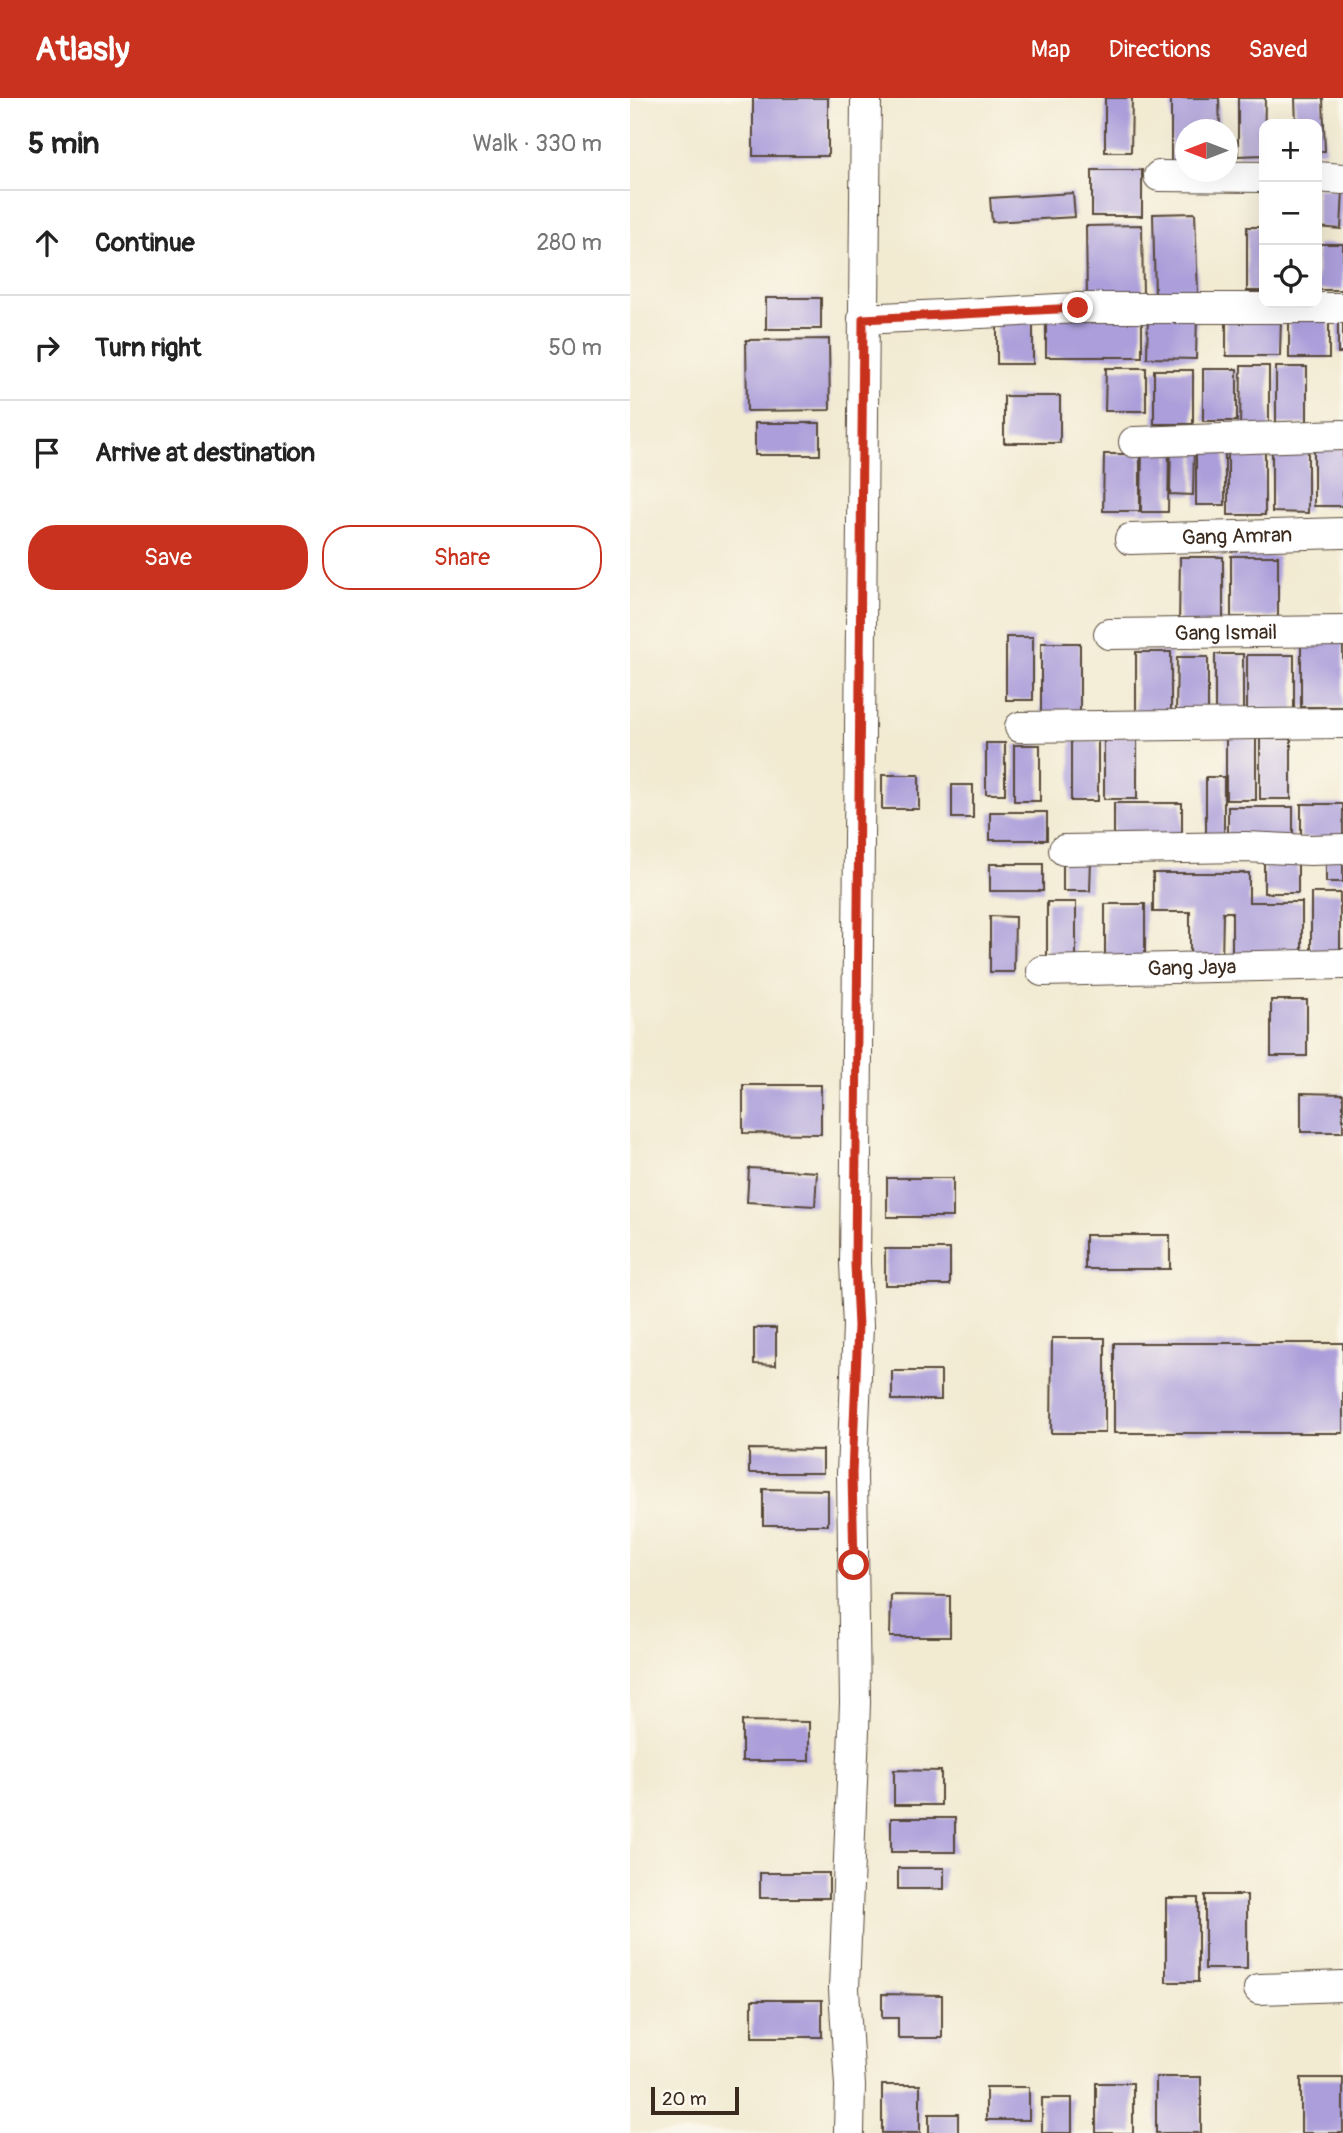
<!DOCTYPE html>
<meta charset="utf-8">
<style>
:root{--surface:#fff;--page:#f2f2f2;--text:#222;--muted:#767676;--line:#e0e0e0;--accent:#c8321e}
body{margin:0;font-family:Pangolin,sans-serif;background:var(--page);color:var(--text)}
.controls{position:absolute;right:21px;top:21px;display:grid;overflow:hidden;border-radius:14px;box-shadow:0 7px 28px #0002}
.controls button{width:63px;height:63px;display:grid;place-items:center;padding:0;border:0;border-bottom:2px solid var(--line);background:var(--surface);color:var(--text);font:35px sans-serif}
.compass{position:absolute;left:545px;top:21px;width:63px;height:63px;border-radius:50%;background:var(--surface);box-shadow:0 7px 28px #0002;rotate:270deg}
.scale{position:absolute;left:21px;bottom:18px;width:88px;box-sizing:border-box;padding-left:7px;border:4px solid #3b2a1e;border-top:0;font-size:19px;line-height:24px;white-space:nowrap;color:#3b2a1e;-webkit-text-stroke:5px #fbf7ec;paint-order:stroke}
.stop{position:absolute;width:21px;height:21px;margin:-16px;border:5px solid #c8321e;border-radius:50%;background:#fff}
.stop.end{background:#c8321e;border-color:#fff;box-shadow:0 2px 7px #0008}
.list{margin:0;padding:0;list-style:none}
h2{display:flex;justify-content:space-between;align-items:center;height:91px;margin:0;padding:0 28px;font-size:30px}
h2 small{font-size:23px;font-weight:400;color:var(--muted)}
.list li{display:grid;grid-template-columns:46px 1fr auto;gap:21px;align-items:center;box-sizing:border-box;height:105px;padding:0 28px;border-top:2px solid var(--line)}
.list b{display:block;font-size:26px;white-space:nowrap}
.list em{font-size:23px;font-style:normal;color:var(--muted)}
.actions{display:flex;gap:14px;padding:21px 28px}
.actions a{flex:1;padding:16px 0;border:2px solid var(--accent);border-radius:28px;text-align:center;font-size:24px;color:var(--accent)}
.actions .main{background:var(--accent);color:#fff}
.icon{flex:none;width:38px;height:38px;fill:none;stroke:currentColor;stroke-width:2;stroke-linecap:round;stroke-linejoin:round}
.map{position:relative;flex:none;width:713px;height:2035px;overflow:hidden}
header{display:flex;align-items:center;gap:42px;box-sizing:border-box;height:98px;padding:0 35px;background:var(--accent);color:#fff}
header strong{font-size:33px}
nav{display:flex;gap:38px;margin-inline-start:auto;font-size:24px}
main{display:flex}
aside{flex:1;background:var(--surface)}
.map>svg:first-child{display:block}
</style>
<header>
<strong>Atlasly</strong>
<nav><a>Map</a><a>Directions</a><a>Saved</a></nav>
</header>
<main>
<aside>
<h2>5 min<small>Walk · 330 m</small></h2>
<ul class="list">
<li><svg class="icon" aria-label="ahead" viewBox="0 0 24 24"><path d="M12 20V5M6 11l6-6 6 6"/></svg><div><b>Continue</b></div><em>280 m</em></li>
<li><svg class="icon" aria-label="right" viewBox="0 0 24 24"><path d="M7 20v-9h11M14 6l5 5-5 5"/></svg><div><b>Turn right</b></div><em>50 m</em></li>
<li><svg class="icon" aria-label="arrive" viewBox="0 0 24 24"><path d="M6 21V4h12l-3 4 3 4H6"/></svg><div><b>Arrive at destination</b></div></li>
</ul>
<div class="actions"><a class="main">Save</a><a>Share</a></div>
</aside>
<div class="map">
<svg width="713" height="2035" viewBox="0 0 713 2035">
<rect width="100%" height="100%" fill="#fbf7ec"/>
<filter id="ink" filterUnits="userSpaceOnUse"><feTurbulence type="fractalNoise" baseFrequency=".0143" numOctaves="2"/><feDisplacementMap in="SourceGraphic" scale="14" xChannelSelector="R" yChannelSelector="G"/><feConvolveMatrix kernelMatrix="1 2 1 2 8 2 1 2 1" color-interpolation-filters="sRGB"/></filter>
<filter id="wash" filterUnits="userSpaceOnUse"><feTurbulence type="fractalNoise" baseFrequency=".00686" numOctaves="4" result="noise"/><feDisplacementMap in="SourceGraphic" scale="28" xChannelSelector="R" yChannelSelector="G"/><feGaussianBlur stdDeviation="1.57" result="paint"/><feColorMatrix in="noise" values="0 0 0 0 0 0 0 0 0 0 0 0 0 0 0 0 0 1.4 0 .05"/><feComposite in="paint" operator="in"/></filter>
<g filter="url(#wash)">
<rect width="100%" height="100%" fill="#f2ead1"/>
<g id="blocks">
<path fill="#ab9eda" d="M123 0H198V58H123Z
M475 0H502L501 54H475Z
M541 0H589L590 32H556V69H541Z
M608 0H635L634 57 608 58Z
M665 0H693L695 53H687V26H666Z
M462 72H512V118H462Z
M687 90 713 92 711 131 687 129Z
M443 95 445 119 362 124 360 100Z
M565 115 568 196 525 197 523 116Z
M512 127 513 198 457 200 456 128Z
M617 129H634V193H617Z
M687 146H713V192H687Z
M136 200H191V231H136Z
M518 214 567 215 566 261 517 260Z
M659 216H699V260H659Z
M416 218H512V259H416Z
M596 219H651L650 258H596Z
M367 220H403V266H367Z
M708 221H713V255H708Z
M199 241 200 312 117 313 116 242Z
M611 268H639V331H610Z
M646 269H677V326H646Z
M476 270H516V313H475Z
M573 271H607V323H573Z
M524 272H563V326H524Z
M374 298H430V345H374Z
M125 325H190V357H125Z
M598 344H635V417H598Z
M512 346 539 347 538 414H511Z
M541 346H564L563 397 540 396Z
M684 347H713V408H684Z
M642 349H678V415L642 414Z
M566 350H595V407H566Z
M474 356H510V413H473Z
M601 458H648V519H601Z
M550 459H593V528H549Z
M376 539H403V602H376Z
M671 543H713V609H671Z
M411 545H450V614H411Z
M506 554H541V615H506Z
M585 556H613V617H585Z
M617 557H664V613H617Z
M547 559H578V615H546Z
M596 635H626V702H596Z
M474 638H507V701H474Z
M630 641H661V701H630Z
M441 643H468V703H441Z
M356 645H375V696H356Z
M384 647H410V703H384Z
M252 677H289V711H252Z
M576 679H594V743H576Z
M322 687H343V720H322Z
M484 705H552V743H484Z
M671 706H713V740H671Z
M598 709H663V741H598Z
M360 714H417V742H360Z
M696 755H713V784H696Z
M634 759H668V795H634Z
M433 761H461L460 793H433Z
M360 766H413V793H360Z
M523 775H619V804H672V860H602V814H593L592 865 560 864V814H523Z
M681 795H710V859H681Z
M417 804H446V871H417Z
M475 806H515V864H475Z
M360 818 385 819 384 874H360Z
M641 902H677V958H641Z
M113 987H191V1036L113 1035Z
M671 995 713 996V1034H671Z
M119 1070 187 1074 185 1108 117 1104Z
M257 1080H323V1119H257Z
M455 1137H540V1171H455Z
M255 1151H320V1187H255Z
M124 1230H146V1267L124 1266Z
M422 1240H475V1335H421Z
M484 1245H713V1335H484Z
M262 1273H311V1302H262Z
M119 1351 193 1352V1375H119Z
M133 1391 198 1392V1427H133Z
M261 1497 320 1498V1539H260Z
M112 1623 179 1624V1663H112Z
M264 1672 311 1673V1707H264Z
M261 1720H325V1754H261Z
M268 1770H314V1791H268Z
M130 1775H199V1800H130Z
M575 1797H617V1871H575Z
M536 1800H568V1884H536Z
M252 1896 312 1897V1940H268V1920H252Z
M122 1902H192V1939H122Z
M526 1979H571V2035H526Z
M671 1980H713V2035H671Z
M466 1985H503V2035H466Z
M252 1987H290V2035H252Z
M356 1989H399V2022H356Z
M412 2000H442V2035H412Z
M299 2016H328V2035H299Z"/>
</g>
</g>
<g filter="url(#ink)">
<use href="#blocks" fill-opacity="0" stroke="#564739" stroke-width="2"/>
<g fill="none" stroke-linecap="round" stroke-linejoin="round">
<g stroke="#564739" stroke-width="32">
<g id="minor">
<path d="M529 78 634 79"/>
<path d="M687 79 713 81"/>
<path d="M233 221 448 210H713"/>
<path d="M504 344 713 337"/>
<path id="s1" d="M500 441 713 435"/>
<path id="s2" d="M479 536 713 533"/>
<path d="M390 629 713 625"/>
<path d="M434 752 615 749 680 752 713 751"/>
<path id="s3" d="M412 873 713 866"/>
<path d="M629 1891 713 1888"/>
<path d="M219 2035 220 1988 214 1891 225 1605 222 1375 228 1228 225 1165 236 0"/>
</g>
</g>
<use href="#minor" stroke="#fff" stroke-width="30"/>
</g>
</g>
<g fill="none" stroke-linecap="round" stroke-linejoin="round" filter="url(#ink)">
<path stroke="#c8321e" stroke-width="9" d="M224 1467 222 1375 228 1228 225 1166 233 221 448 210"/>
</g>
<g text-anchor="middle" stroke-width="5" stroke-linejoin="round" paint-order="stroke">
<g font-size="21" fill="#3b2a1e" stroke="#fbf7ec">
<text dy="7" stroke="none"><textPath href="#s1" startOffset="107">Gang Amran</textPath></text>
<text dy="7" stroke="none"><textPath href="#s2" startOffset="117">Gang Ismail</textPath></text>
<text dy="7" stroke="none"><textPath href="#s3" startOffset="150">Gang Jaya</textPath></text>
</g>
</g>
</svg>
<div class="controls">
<button>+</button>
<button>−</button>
<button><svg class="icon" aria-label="locate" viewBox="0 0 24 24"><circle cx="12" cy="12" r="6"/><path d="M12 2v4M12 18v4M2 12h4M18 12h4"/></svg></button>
</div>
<svg class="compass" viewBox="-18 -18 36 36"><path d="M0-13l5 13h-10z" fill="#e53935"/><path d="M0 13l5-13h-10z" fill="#767676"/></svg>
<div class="scale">20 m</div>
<div class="stop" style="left:224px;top:1467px"></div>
<div class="stop end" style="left:448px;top:210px"></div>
</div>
</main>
